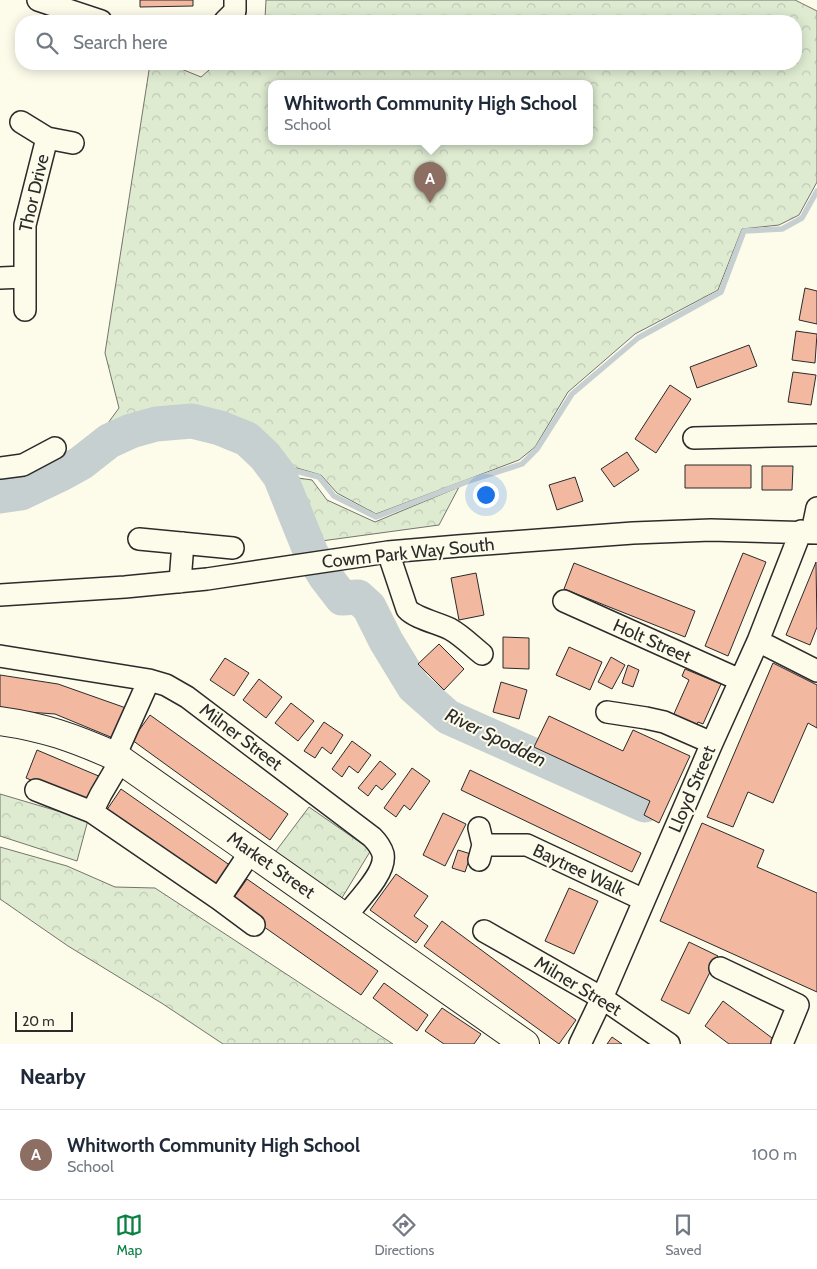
<!DOCTYPE html>
<style>
:root{--surface:#fff;--page:#f2f2f3;--text:#1f2937;--muted:#747a83;--line:#e0e1e3;--accent:#0b8043}
body{margin:0;font-family:Cabin,sans-serif;background:var(--page);color:var(--text)}
.scale{position:absolute;left:15px;bottom:12px;width:58px;box-sizing:border-box;padding-left:5px;border:2px solid #2b2b2b;border-top:0;font-size:14px;line-height:18px;white-space:nowrap;color:#2b2b2b;-webkit-text-stroke:4px #fdfbea;paint-order:stroke}
.you{position:absolute;left:485px;top:494px;width:18px;height:18px;margin:-12px;border:4px solid #fff;border-radius:50%;background:#1a73e8;box-shadow:0 0 0 8px #1a73e833}
.badge{display:grid;place-items:center;width:32px;height:32px;border-radius:50%;background:var(--accent);color:#fff;font-size:16px;font-weight:700}
.pin{position:absolute;translate:-50% -41px;filter:drop-shadow(0 1px 2px #0008)}
.pin::after{content:'';position:absolute;top:26px;width:18px;height:15px;background:inherit;clip-path:polygon(0 0,100% 0,50% 100%)}
.popup{position:absolute;left:268px;top:80px;width:325px;height:65px;box-sizing:border-box;display:grid;place-content:center;border-radius:10px;background:var(--surface);filter:drop-shadow(0 1px 4px #0005);font-size:16px;white-space:nowrap;color:var(--muted)}
.popup b{font-size:19px;color:var(--text)}
.popup::after{content:'';position:absolute;left:50%;top:100%;margin-left:-10px;border:10px solid transparent;border-top-color:var(--surface)}
.list{margin:0;padding:0;list-style:none}
h2{display:flex;justify-content:space-between;align-items:center;height:65px;margin:0;padding:0 20px;font-size:21px}
h2 small{font-size:16px;font-weight:400;color:var(--muted)}
.list li{display:grid;grid-template-columns:32px 1fr auto;gap:15px;align-items:center;box-sizing:border-box;height:90px;padding:0 20px;border-top:1px solid var(--line)}
.list b{display:block;font-size:19px;white-space:nowrap}
.list p{margin:0;font-size:16px;white-space:nowrap;color:var(--muted)}
.list em{font-size:16px;font-style:normal;color:var(--muted)}
.icon{flex:none;width:28px;height:28px;fill:none;stroke:currentColor;stroke-width:2;stroke-linecap:round;stroke-linejoin:round}
.map{position:relative;flex:none;width:817px;height:1044px;overflow:hidden}
.search{position:absolute;background:var(--surface);box-shadow:0 2px 12px #0003;left:15px;right:15px;top:15px;height:55px;display:flex;align-items:center;gap:12px;box-sizing:border-box;padding:0 18px;border-radius:20px;color:var(--muted);font-size:19px}
.sheet{height:155px;background:var(--surface)}
nav{display:flex;justify-content:space-around;align-items:center;box-sizing:border-box;height:70px;border-top:1px solid var(--line);background:var(--surface);font-size:14px;color:var(--muted)}
nav a{display:grid;justify-items:center;gap:2px}
nav .on{color:var(--accent)}
.map>svg:first-child{display:block}
</style>
<div class="map">
<svg width="817" height="1044" viewBox="0 0 817 1044">
<defs>
<pattern id="forest-crowns" width="20" height="18" patternUnits="userSpaceOnUse" patternTransform="scale(1.25)"><rect width="20" height="18" fill="#deebd1"/><path d="M2 6a3 3 0 1 1 6 0M12 15a3 3 0 1 1 6 0" fill="none" stroke="#bfcab4"/></pattern>
</defs>
<rect width="100%" height="100%" fill="#fdfbea"/>
<path fill="url(#forest-crowns)" stroke="#74746e" fill-rule="evenodd" d="M266 0H795L817 11V182L799 215 779 225 742 229 718 290 635 334 568 392 535 447 519 460 376 514 337 493 321 475 297 468 285 471 253 437 194 413 163 414 123 425 100 434 119 408 105 353 150 64H169L201 77 216 64H796V21H262L265 18ZM589 84V142H271V84Z
M291 477 312 480 327 500 375 522 459 487 439 525 314 542 291 485Z
M0 794 88 820 77 861 0 836Z
M309 807 371 850 340 901 273 855Z
M0 847 67 866 115 887 155 888 393 1044H223L163 1004 68 946 0 899Z"/>
<g fill="none" stroke-linecap="round" stroke-linejoin="round">
<path stroke="#c7d0d0" stroke-width="5.5" d="M280 476 296 471 319 477 334 496 376 517 469 481 522 464 537 449 572 394 638 338 721 292 744 231 782 229 802 218 817 191"/>
<path stroke="#c7d0d0" stroke-width="35" d="M0 496 21 493 61 474 81 463 109 441 131 431 156 424 192 421 220 428 247 439 265 456 280 476 311 553 325 576 342 598 358 597 369 607 386 641 414 687 448 717 645 805"/>
</g>
<path fill="#f2b8a0" stroke="#2b2b2b" d="M140 0H193V6L140 7Z
M805 288 817 291V324L799 320Z
M796 331 817 334 815 363 792 360Z
M749 345 757 366 697 388 690 367Z
M793 372 816 375 811 405 788 402Z
M670 385 691 399 656 453 635 439Z
M627 452 639 470 614 487 601 469Z
M685 465H751V488H685Z
M762 466H793L792 490H762Z
M575 477 583 501 557 510 549 485Z
M743 553 766 562 728 656 705 646Z
M816 562 817 627 810 645 786 635Z
M574 563 695 611 685 637 564 589Z
M476 573 484 615 459 620 451 578Z
M503 637 529 638V669L503 668Z
M439 644 464 669 444 690 418 664Z
M569 647 602 662 590 690 556 675Z
M611 657 625 665 612 689 598 682Z
M225 658 249 673 234 696 210 680Z
M773 663 817 685V728L808 723 773 803 748 792 733 827 707 817Z
M628 665 639 670 633 687 622 683Z
M685 669 721 684 703 724 698 722 696 726 673 716 689 680 682 676Z
M0 675 58 684 126 708 113 738 55 714 0 710Z
M259 679 282 697 266 718 243 700Z
M501 682 527 690 519 719 493 712Z
M291 703 314 721 298 741 275 723Z
M150 715 288 814 270 840 132 740Z
M549 716 623 751 633 730 690 756 659 823 644 815 650 801 534 747Z
M324 722 343 735 331 754 322 747 315 758 304 751Z
M352 741 371 755 358 773 349 766 342 777 332 769Z
M37 750 101 777 90 804 26 778Z
M380 761 396 774 382 790 376 785 368 796 358 788Z
M412 768 430 781 410 810 404 805 396 817 384 808Z
M470 770 641 853 632 872 461 790Z
M121 789 231 866 214 890 104 814Z
M443 813 466 824 445 866 423 855Z
M702 823 764 850 757 867 817 893V992L660 921Z
M458 850 471 854 465 872 452 868Z
M396 874 428 896 414 916 428 926 416 943 370 910Z
M247 879 378 971 361 995 230 903Z
M569 888 598 901 574 954 545 941Z
M442 921 576 1020 559 1044 424 946Z
M689 942 718 956 689 1014 661 1000Z
M384 983 428 1015 417 1031 373 998Z
M723 1001 776 1041 774 1044H729L705 1026Z
M442 1008 481 1034 474 1044H444L425 1031Z
M612 1037 622 1044H607Z"/>
<g fill="none" stroke-linecap="round" stroke-linejoin="round">
<g stroke="#2b2b2b" stroke-width="24">
<path id="minor" d="M38 0 101 21
M225 21 235 11V0
M21 122 47 138 73 143
M0 278 24 277
M25 310V225L47 138
M694 438 817 435
M0 468 23 465 55 448
M812 532 817 508
M139 539 233 548
M388 552 407 609C415 618 438 623 450 629 461 635 472 646 482 654
M180 582 183 543
M0 595 125 587 207 579 388 552 458 546 633 533 711 530 817 533
M564 601 740 680
M758 641 817 671
M0 656 149 680 166 685 187 697 372 837C377 842 381 847 383 854 387 873 356 902 345 917
M607 712 646 718 664 722 712 743
M115 756 149 680
M36 790 92 812 219 899 251 851
M92 812 101 794 121 760
M479 828 483 845 479 860
M483 845H527L644 900
M219 899 254 925
M484 931 602 998 669 1044
M720 968 798 1005 782 1044
M580 1044 602 998 712 743 758 641 801 531"/>
</g>
<g stroke="#2b2b2b" stroke-width="30">
<path id="major" d="M0 721C44 727 74 738 115 756L525 1044"/>
</g>
<use href="#minor" stroke="#fdfbea" stroke-width="21"/>
<use href="#major" stroke="#fdfbea" stroke-width="28"/>
</g>
<g text-anchor="middle" stroke-width="4" stroke-linejoin="round" paint-order="stroke">
<g font-size="18" fill="#2b2b2b" stroke="#fdfbea">
<text transform="translate(34 193) rotate(-77)" y="6">Thor Drive</text>
<text transform="translate(408 553) rotate(-6)" y="6">Cowm Park Way South</text>
<text transform="translate(652 641) rotate(24)" y="6">Holt Street</text>
<text transform="translate(241 737) rotate(37)" y="6">Milner Street</text>
<text transform="translate(692 789) rotate(-67)" y="6">Lloyd Street</text>
<text transform="translate(271 865) rotate(35)" y="6">Market Street</text>
<text transform="translate(579 870) rotate(25)" y="6">Baytree Walk</text>
<text transform="translate(578 986) rotate(31)" y="6">Milner Street</text>
</g>
<g font-size="19" font-style="italic" fill="#2b2b2b" stroke="#fdfbea">
<text transform="translate(496 737) rotate(26)" y="7">River Spodden</text>
</g>
</g>
</svg>
<div class="scale">20 m</div>
<div class="you"></div>
<div class="pin badge" style="left:430px;top:203px;background:#8d6e63">A</div>
<div class="popup"><b>Whitworth Community High School</b>School</div>
<div class="search"><svg class="icon" aria-label="search" viewBox="0 0 24 24"><circle cx="10" cy="10" r="6"/><path d="M15 15l6 6"/></svg>Search here</div>
</div>
<section class="sheet">
<h2>Nearby<small></small></h2>
<ul class="list">
<li><span class="badge" style="background:#8d6e63">A</span><div><b>Whitworth Community High School</b><p>School</p></div><em>100 m</em></li>
</ul>
</section>
<nav>
<a class="on"><svg class="icon" aria-label="map" viewBox="0 0 24 24"><path d="M3 6l6-2 6 2 6-2v14l-6 2-6-2-6 2zM9 4v14M15 6v14"/></svg>Map</a>
<a><svg class="icon" aria-label="directions" viewBox="0 0 24 24"><path d="M12 3l9 9-9 9-9-9zM9 14v-3h6M13 9l2 2-2 2"/></svg>Directions</a>
<a><svg class="icon" aria-label="saved" viewBox="0 0 24 24"><path d="M7 4h10v16l-5-4-5 4z"/></svg>Saved</a>
</nav>
